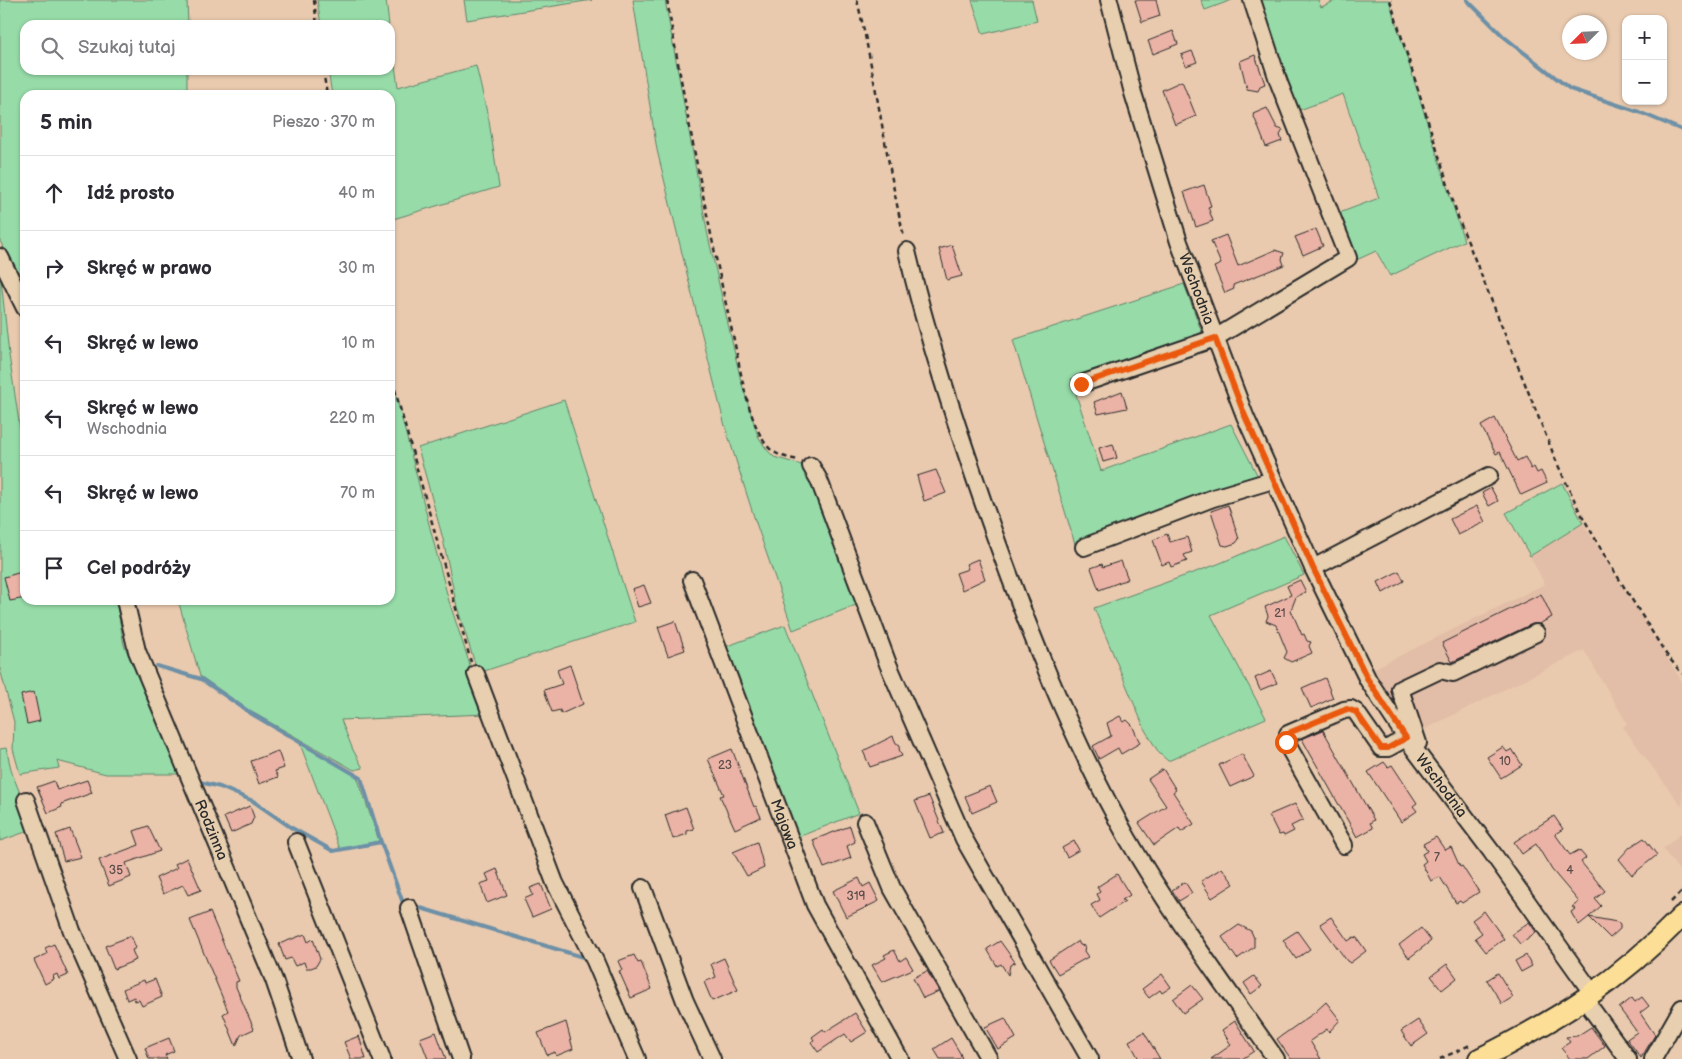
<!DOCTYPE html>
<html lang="pl">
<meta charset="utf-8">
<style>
:root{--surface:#fff;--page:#f7f7f7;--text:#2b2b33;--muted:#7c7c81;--line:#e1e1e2}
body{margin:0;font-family:"Balsamiq Sans",sans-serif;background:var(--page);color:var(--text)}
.controls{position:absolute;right:15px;top:15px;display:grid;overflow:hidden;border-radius:10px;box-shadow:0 1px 4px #0004}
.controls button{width:45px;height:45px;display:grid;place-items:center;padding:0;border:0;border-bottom:1px solid var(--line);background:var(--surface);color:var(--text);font:25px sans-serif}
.compass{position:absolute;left:1562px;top:15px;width:45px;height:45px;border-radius:50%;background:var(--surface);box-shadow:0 1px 4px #0004;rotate:246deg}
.stop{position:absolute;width:15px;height:15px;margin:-11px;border:4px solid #ea580c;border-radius:50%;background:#fff}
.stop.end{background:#ea580c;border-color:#fff;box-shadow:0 1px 5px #0008}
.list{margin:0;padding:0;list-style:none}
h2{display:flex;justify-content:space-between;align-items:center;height:65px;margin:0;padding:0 20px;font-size:21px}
h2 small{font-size:16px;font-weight:400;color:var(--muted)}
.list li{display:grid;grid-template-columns:32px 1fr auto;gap:15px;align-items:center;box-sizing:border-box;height:75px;padding:0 20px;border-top:1px solid var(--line)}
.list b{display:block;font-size:19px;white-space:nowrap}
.list p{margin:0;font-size:16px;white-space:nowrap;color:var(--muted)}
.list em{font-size:16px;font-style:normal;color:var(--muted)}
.icon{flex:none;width:28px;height:28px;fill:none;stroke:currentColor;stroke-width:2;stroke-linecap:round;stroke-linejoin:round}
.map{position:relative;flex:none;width:1682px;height:1059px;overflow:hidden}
.search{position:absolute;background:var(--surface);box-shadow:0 1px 4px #0004;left:20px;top:20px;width:375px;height:55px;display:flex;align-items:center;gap:12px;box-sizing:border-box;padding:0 18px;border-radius:15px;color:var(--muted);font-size:19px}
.panel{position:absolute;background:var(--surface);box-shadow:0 1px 4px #0004;left:20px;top:90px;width:375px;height:515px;border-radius:15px}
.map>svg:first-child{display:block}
</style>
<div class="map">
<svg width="1682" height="1059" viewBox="0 0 1682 1059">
<rect width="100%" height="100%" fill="#e9caae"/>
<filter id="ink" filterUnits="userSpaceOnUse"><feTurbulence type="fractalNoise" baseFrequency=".02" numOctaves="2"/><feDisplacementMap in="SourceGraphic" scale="10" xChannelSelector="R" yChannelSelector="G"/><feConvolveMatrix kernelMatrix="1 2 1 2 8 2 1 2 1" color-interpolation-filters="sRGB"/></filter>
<g filter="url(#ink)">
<path fill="#e2bda7" d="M1583 523 1682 682V807L1623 727 1627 723 1584 650 1415 734 1399 713 1373 669 1545 584 1530 556Z
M1682 833V874L1663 849Z"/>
<path fill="#96dba8" stroke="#60836a" d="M0 0H187L188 25H25V70H187V95H25V291L0 241Z
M317 0H386L389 25H321Z
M464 0H592L467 20Z
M633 0H665L708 236 741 381 758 436 767 450 774 457 805 466 861 603 793 630 755 520 725 426 698 319 657 150Z
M972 0H1032L1037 21 983 34Z
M1201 0H1232L1205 10Z
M1255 0H1318L1321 7 1337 0H1389L1464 241 1390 276 1376 251 1352 262 1334 215 1379 198 1343 94 1294 112Z
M390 29 398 87 476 66 489 121 499 187 390 220V95H332L328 70H390Z
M0 269 9 355 25 462V600H116L124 645 185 774H106L57 761 59 768 20 774 13 749 14 722 0 669Z
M1184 284 1204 338 1071 379 1101 471 1231 424 1263 486 1078 554 1013 340Z
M390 372 448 598 486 714 341 720 353 750 363 768 354 770 250 711 200 676 178 600H390Z
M564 400 635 622 478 673 457 607 443 539 418 448Z
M1562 483 1583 523 1530 556 1506 513Z
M1284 536 1304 575 1211 615 1266 718 1168 761 1159 753 1145 730 1094 608 1218 564Z
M785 625 859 813 793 839 722 648Z
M300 744 357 776 379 841 340 849Z
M6 748 12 773 34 829 0 841V749Z"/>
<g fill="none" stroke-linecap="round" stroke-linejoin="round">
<path stroke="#6d90a7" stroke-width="4" d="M1467 0 1503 36 1570 89 1639 112 1682 130
M157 666 201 679 252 714 361 778 381 842
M196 781 220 787 253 801 292 828 333 851 381 842 403 903 407 904
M414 906 586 958 587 960"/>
</g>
<path fill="#ebb2a6" stroke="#2b2b2b" d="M1135 0H1156L1160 16 1142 22Z
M1173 31 1178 44 1153 54 1148 41Z
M1192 51 1197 62 1186 66 1181 55Z
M1255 55 1265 84 1260 86 1258 91 1247 89 1240 61Z
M1182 81 1196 116 1175 125 1162 90Z
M1267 108 1277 128 1283 130 1280 135 1282 141 1266 147 1253 114Z
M1204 185 1211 206 1208 207 1213 221 1196 227 1184 192Z
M1316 229 1323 246 1303 255 1295 237Z
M1226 235 1238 266 1275 250 1284 253 1282 259 1284 265 1233 285 1234 289 1225 293 1214 267 1221 264 1211 241Z
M952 245 962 276 947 280 939 249Z
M1122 391 1127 408 1098 414 1094 402Z
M1495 418 1517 461 1525 457 1531 469 1534 467 1537 473 1541 471 1547 483 1521 495 1500 452 1496 454 1481 426Z
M1113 444 1117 458 1103 462 1099 448Z
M936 470 946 493 924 501 917 476Z
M1491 488 1498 501 1489 506 1482 493Z
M1228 505 1239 539 1236 543 1227 546 1222 545 1211 511Z
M1477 506 1485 522 1458 535 1450 519Z
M1167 534 1170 542 1187 537 1192 552 1184 555 1187 561 1171 567 1169 562 1162 565 1153 540Z
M978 559 985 579 962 590 956 573 968 569 966 564Z
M1121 561 1128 579 1099 590 1091 568 1102 564 1103 567Z
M25 571V598L10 601 4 577Z
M1399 571 1404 581 1383 593 1378 582Z
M1300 580 1306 592 1296 597 1291 610 1302 635 1304 634 1307 641 1311 642 1309 646 1312 653 1291 662 1284 658 1287 652 1276 625 1266 621 1268 616 1265 607 1291 595 1287 586Z
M644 585 651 603 638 607 632 589Z
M1541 594 1552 617 1539 624H1532L1452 662 1442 643Z
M675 621 685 650 668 656 658 627Z
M570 665 583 704 561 714 560 710 552 712 544 690 562 684 557 670Z
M1271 671 1277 683 1260 690 1255 678Z
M1325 678 1333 698 1311 708 1302 688Z
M34 692 40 721 27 724 21 695Z
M1120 716 1124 722 1127 720 1132 725 1140 743 1121 754 1118 748 1099 759 1093 746 1111 736 1107 723Z
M1323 730 1374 820 1370 823 1373 828 1357 837 1302 739Z
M893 736 896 743 900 745 899 749 902 756 870 767 863 751Z
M1503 747 1507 752 1512 749 1522 765 1501 778 1487 757Z
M732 749 754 807 756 806 761 817 735 829 720 796 724 795 708 759Z
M278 751 284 768 275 771 278 777 259 784 251 761Z
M1242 754 1254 776 1230 787 1219 765Z
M1384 762 1388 767 1392 765 1417 803 1413 806 1417 811 1401 822 1368 772Z
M1163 769 1176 790 1173 792 1194 824 1181 832 1179 828 1154 845 1139 823 1166 806 1148 779Z
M87 780 92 793 61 804 62 807 48 813 37 787 54 781 57 790Z
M990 786 997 802 972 813 965 796Z
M929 796 944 833 930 838 915 801Z
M1295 804 1303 820 1291 826 1294 831 1284 836 1283 834 1279 835 1269 815Z
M250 806 254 817 251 824 231 833 224 817Z
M686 807 694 829 687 831V834L673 839 665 815Z
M1554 816 1563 829 1555 834 1570 855 1579 850 1586 858 1581 862 1605 891 1595 899 1601 906 1589 917 1617 922 1620 925V929L1610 938 1589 917 1579 925 1573 916 1571 912 1575 909 1572 907 1579 902 1552 870 1536 844 1522 854 1514 842Z
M148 826 160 851 126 863 131 877 109 886 99 860 139 845 134 831Z
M850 826 855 842 847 846 851 858 824 868 813 840Z
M70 829 81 857 64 861 56 834Z
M1436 837 1445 850 1451 847 1460 867 1462 866 1479 892 1462 903 1460 901 1456 903 1440 877 1431 881 1422 864 1426 861 1422 854 1427 851 1423 844Z
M1644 838 1657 855 1632 875 1619 859 1630 847Z
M1074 841 1079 850 1067 857 1062 848Z
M757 842 764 868 747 876 733 852Z
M187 858 201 890 188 895 183 885 163 894 156 878 177 868 175 864Z
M1222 868 1234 884 1212 898 1201 881Z
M497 869 507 895 487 903 480 884 489 881 486 874Z
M1117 874 1130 895 1122 900 1125 901 1099 918 1091 905 1100 900 1097 894 1100 892 1097 887Z
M859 878 863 887 870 883 879 901 846 917 833 891Z
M1185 882 1192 893 1179 901 1172 890Z
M541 884 551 909 532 917 524 899 533 895 530 888Z
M1484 911 1504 939 1486 952 1475 938 1482 933 1472 920Z
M210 912 239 981 236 982V987L254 1029 241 1035 236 1046 223 1014 228 1011 190 920Z
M1331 917 1348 941 1354 937 1357 938 1366 951 1350 963 1347 961 1320 924Z
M1529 922 1536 932 1520 944 1512 934Z
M1239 925 1251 931 1254 938V947L1237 959 1222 937Z
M1421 928 1431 941 1409 958 1399 945Z
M1297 931 1310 949 1296 959 1283 940Z
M305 934 308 942 313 939 320 959 316 966 311 968H306L304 962 295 966 291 958 285 960 279 944Z
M131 936 136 948 132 950 136 960 114 969 105 946Z
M1000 941 1015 962 1010 965 1008 975 1001 964 997 966 987 949Z
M1078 941 1080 945 1085 946 1084 951 1088 957 1058 974 1049 960Z
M54 944 68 975 59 979 57 974 53 976 54 979 45 984 34 960 47 954 45 948Z
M894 950 900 961 906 957 913 969 882 982 872 965 886 958 884 955Z
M634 955 638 963 641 962 652 989 631 998 619 971 622 970 618 961Z
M1526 955 1532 966 1521 972 1515 961Z
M724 958 738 990 712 1001 704 982 716 977 711 964Z
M1447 964 1457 978 1442 990 1431 976Z
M927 971 939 991 923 998 913 978Z
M1498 973 1513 997 1502 1004 1487 980Z
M1162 974 1171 987 1162 993 1160 990 1149 998 1142 989Z
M1254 976 1262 986 1251 994 1244 983Z
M155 979 162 997 142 1006 139 1000 135 1001 134 997 127 1000 123 989 144 980 145 983Z
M1192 985 1203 999 1183 1013 1173 999Z
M1642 997 1649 1006 1640 1013 1655 1035 1641 1058 1627 1039 1637 1032 1619 1008 1632 998 1635 1002Z
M1326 1002 1340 1020 1329 1032 1327 1029 1310 1041 1321 1059H1291L1277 1039 1314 1013Z
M855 1013 867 1032 851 1042 845 1034 818 1052 811 1042 814 1040 812 1037 823 1029 825 1032Z
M1005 1018 1016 1038 998 1049 985 1027Z
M1418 1020 1428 1034 1411 1046 1401 1031Z
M1235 1021 1254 1051 1242 1059H1211L1231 1045 1222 1030Z
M566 1022 573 1049 556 1056 555 1052 547 1055 538 1033Z
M1591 1027 1605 1046 1588 1059H1570L1561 1048 1570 1042 1566 1037 1577 1036Z
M436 1032 443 1051 446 1059H428L420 1038Z
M1144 1032 1148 1039 1160 1059H1139L1129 1041Z
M359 1036 366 1059H351L344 1042Z
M169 1038 174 1051 165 1055 167 1059H149L145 1048Z
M951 1038 960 1053 962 1059H940L934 1049Z"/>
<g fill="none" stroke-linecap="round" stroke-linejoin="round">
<g stroke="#2b2b2b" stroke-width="20">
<g id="minor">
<path id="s1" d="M1109 0 1133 93 1179 242 1245 416 1313 568 1368 680 1409 742 1491 851 1593 994"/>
<path d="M907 251C927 337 955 421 984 505 1024 619 1068 733 1128 839 1172 915 1225 986 1276 1059"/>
<path d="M0 257 25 308"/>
<path d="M1081 384 1215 338 1348 258 1279 83 1252 0"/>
<path d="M811 466 819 480 888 664 964 839 1090 1059"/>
<path d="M1084 547 1213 498 1273 480"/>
<path d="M1313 568 1489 476"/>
<path id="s2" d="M692 580 815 905 900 1059"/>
<path id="s3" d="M125 600 137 651 274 980 301 1059"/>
<path d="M476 674 555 883 595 961 637 1059"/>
<path d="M1418 743 1400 689 1440 670 1453 673 1536 633"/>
<path d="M26 800 72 931 128 1059"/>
<path d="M865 822 892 888 989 1059"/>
<path d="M296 842 382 1059"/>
<path d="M1344 845 1288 746V734L1344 710 1351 709 1356 712 1381 748H1388L1406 738"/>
<path d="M643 888 685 1001 712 1059"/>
<path d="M409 908 461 1059"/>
<path d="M1585 1000 1628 1059"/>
<path d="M1653 1059 1682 1008"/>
</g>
</g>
<g stroke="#2b2b2b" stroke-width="24">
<path id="major" d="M1479 1059C1561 1018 1618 982 1682 916"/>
</g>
<path stroke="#2b2b2b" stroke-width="2.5" stroke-dasharray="5 4" stroke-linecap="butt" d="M314 0 317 25
M667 0C686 111 707 221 732 331 740 365 746 415 765 443 773 455 785 457 798 460
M857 0C876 78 886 159 904 237
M1390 0 1459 220 1557 463 1579 510 1606 558 1666 654 1682 674
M323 70 327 95
M390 372 471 662
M1671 902 1682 891
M1440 1059 1470 1045"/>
<use href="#minor" stroke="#e7cfaf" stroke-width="16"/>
<use href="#major" stroke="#fcde96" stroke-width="20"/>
</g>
</g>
<g fill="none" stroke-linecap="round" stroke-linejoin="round" filter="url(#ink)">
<path stroke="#ea580c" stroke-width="6" d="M1081 384 1215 338 1245 416 1313 568 1368 680 1406 738 1388 748H1381L1356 712 1347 709 1291 732 1286 742"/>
</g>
<g text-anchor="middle" stroke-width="4" stroke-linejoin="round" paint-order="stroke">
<g font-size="12" fill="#5b4d4a">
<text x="1280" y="617">21</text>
<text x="1505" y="765">10</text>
<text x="725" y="769">23</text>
<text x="1437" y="861">7</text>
<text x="116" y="874">35</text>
<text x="1570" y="874">4</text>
<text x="856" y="900">319</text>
</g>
<g font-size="15" fill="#2b2b2b" stroke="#e7cfaf">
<text dy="5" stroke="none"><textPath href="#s1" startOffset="302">Wschodnia</textPath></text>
<text dy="5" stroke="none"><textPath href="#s1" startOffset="858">Wschodnia</textPath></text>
<text dy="5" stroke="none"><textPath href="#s2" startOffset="261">Majowa</textPath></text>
<text dy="5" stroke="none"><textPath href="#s3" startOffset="246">Rodzinna</textPath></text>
</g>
</g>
</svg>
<div class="controls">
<button>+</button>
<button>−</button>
</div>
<svg class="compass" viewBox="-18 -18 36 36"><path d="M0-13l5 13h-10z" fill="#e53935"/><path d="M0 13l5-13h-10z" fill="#7c7c81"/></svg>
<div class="stop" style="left:1286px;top:742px"></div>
<div class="stop end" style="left:1081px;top:384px"></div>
<div class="search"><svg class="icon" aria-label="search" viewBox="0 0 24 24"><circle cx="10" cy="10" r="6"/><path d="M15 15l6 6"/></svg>Szukaj tutaj</div>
<section class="panel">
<h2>5 min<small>Pieszo · 370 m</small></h2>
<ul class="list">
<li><svg class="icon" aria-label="ahead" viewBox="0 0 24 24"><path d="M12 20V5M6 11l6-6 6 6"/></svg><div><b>Idź prosto</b></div><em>40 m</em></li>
<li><svg class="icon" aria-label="right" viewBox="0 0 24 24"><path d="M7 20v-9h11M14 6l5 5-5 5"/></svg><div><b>Skręć w prawo</b></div><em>30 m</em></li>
<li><svg class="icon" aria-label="left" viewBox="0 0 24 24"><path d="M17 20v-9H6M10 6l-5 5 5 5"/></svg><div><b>Skręć w lewo</b></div><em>10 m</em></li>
<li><svg class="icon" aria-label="left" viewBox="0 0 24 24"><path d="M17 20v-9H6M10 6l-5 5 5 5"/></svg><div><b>Skręć w lewo</b><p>Wschodnia</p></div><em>220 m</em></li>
<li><svg class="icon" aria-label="left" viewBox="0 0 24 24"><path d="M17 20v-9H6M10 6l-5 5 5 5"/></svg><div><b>Skręć w lewo</b></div><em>70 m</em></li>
<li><svg class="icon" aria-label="arrive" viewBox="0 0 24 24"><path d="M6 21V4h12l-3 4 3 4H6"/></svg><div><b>Cel podróży</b></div></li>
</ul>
</section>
</div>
